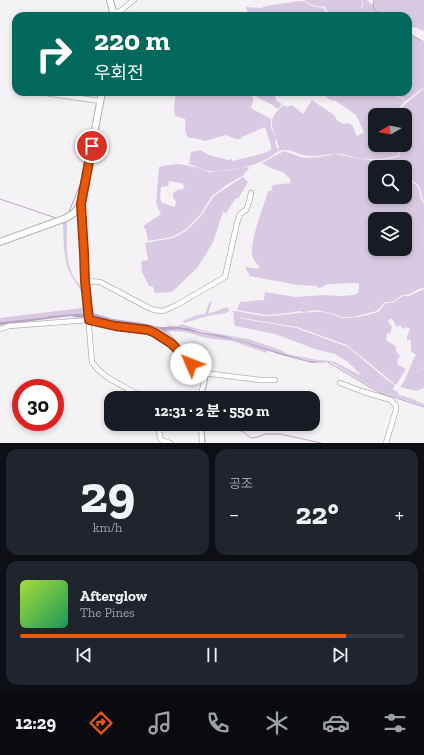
<!DOCTYPE html>
<html lang="ko">
<meta charset="utf-8">
<style>
body{margin:0;font-family:"Zilla Slab","Noto Sans KR",serif;background:#20242c;color:#f1f3f6;height:100vh;display:flex;flex-direction:column;font-size:15px;white-space:nowrap}
*{box-sizing:border-box;margin:0}
p{font-size:13px;color:#9ea1a6}
.icon{flex:none;width:22px;height:22px;fill:none;stroke:currentColor;stroke-width:2;stroke-linecap:round;stroke-linejoin:round}
.map{position:relative;height:443px;overflow:hidden}
.side{display:flex;flex-direction:column;gap:6px;padding:6px;background:#0d0f14;flex:1}
.side>*{flex:none}
.top-card{position:absolute;left:12px;top:12px;width:400px;height:84px;border-radius:12px;box-shadow:0 2px 6px #0003;background:#00695c;color:#fff;overflow:hidden}
.needle{width:26px;rotate:261deg}
.controls{position:absolute;left:368px;top:108px;display:grid;gap:8px}
.controls a{display:grid;place-items:center;width:44px;height:44px;border-radius:8px;background:#171b24;box-shadow:0 2px 6px #0003;font-size:20px}
.speed{position:absolute;left:12px;top:379px;display:flex;gap:8px;font-size:20px;font-weight:700;text-align:center}
.speed>*{display:grid;place-content:center;width:52px;height:52px;border-radius:50%;background:#171b24;box-shadow:0 2px 6px #0003;line-height:1}
.speed .limit{border:6px solid #d22;background:#fff;color:#111}
.pin{position:absolute;display:grid;place-items:center;width:34px;height:34px;color:#fff;margin:-17px;border:2px solid #fff;border-radius:50%;box-shadow:0 1px 4px #0007}
.me{position:absolute;width:44px;margin:-22px;rotate:314deg;stroke-linejoin:round;filter:drop-shadow(0 0 3px #0008)}
.turn{display:flex;align-items:center;gap:14px;height:84px;padding:0 16px;font-size:18px}
.turn .icon{width:52px;height:52px;stroke-width:2.5}
.turn b{display:block;font-size:28px;line-height:34px}
.big{font-size:30px;font-weight:700;line-height:1.1}
.side .widget{flex:1;display:flex;flex-direction:column;justify-content:center;gap:6px;min-width:0;padding:0 14px;border-radius:12px;background:#20242c}
.side .dial{align-items:center;gap:0}
.dial b{font-size:52px;line-height:1}
.song{display:flex;align-items:center;gap:12px}
.cover{width:48px;height:48px;border-radius:6px;background:linear-gradient(135deg,hsl(80 70% 55%),hsl(150 70% 35%))}
.played{height:4px;border-radius:2px;background:linear-gradient(90deg,#ea580c 85%,#363941 85%)}
.keys{display:flex;justify-content:space-around;direction:ltr}
.heat{display:flex;justify-content:space-between;align-items:center;font-size:22px;direction:ltr}
.side .tiles{flex:1;display:grid;gap:6px;grid-template-columns:1fr 1fr}
.widget:last-child{grid-column:span 2}
.trip{position:absolute;left:104px;top:391px;width:216px;height:40px;border-radius:12px;background:#171b24;box-shadow:0 2px 6px #0003;font-weight:700;line-height:40px;text-align:center}
.dock{display:flex;height:64px;justify-content:space-around;align-items:center;background:#090b0e;color:#9ea1a6}
.dock .icon{width:28px;height:28px}
.dock .current{color:#ea580c}
.dock b{font-size:18px;color:#f1f3f6}
.map>svg:first-child{display:block}
.green{fill:#d8cae2;fill-rule:evenodd}
.water{fill:#b9a5c6}
.lines{fill:none;stroke-linecap:round;stroke-linejoin:round}
.stream{stroke:#b9a5c6;stroke-width:1}
.street-casing{stroke:#b2b0b3;stroke-width:6}
.secondary-casing{stroke:#b2b0b3;stroke-width:8}
.street{stroke:#fff;stroke-width:4.5}
.secondary{stroke:#fff;stroke-width:6}
.route-casing{stroke:#983908;stroke-width:10}
.route{stroke:#ea580c;stroke-width:7}
</style>
<div class="map">
<svg width="424" height="443" viewBox="0 0 424 443">
<rect width="100%" height="100%" fill="#f5f2f6"/>
<!-- green -->
<path class="green" d="M304,0H363L361,9L363,6V0H367L372,5L374,0H424V31L414,27L408,28V16H386L374,10L383,16H360V13L359,16H330L325,7L312,5Z
M300,1H304L312,6L323,8L329,16H300L303,14H316L317,13H304L298,16H245L250,15L247,11L246,7L261,8L266,6Z
M408,33L424,41V87L406,101L403,98L386,92H408Z
M424,88V202C419,190 422,181 405,179V167H384L382,160L399,157L401,145H405V115H400L401,108Z
M176,92H249C255,98 253,100 251,108L271,119V128L276,138L275,143L278,150C267,165 228,172 210,171C203,170 196,166 189,164L191,152L200,150L209,155L228,160L232,159V161L262,154L271,150V145L265,127L242,137L241,139H235L226,135L205,141L194,138H189C182,131 187,125 185,119L175,116L174,107Z
M250,92H274L276,100L282,104L278,109C269,102 258,99 250,92Z
M321,92C339,92 393,88 405,101L399,108V115H375V145H400L398,156C386,159 371,160 358,158C352,157 346,154 340,154C330,153 320,157 309,156C295,155 291,146 277,152L279,149C276,129 262,122 284,105L286,107L292,105L303,114L312,100L334,115L337,120L343,124L348,123L352,125L357,136L364,132L356,115L336,101L330,100Z
M284,151L301,157L308,158L320,157L335,154L361,159L381,161L383,167H375V197H405V181C424,183 417,195 424,204V288L419,289L409,294L402,295L393,302H385L377,311L352,317H343L330,313L316,310L304,312L299,311L289,313L267,315L237,310L240,302L264,300L265,292L295,297L324,295L340,296L354,295L358,293L359,289V284L356,283L329,284L325,285L323,287L318,288L316,286L298,285L250,276L245,267L259,269V266C255,262 252,258 252,252C252,235 263,208 268,191H271L273,185L291,183L290,179L283,172L273,169L262,163ZM375,219H405V249H375Z
M179,164L195,167L210,172L248,167L249,169L245,172L244,175L228,184L212,196L200,215L185,230L172,237L148,241L146,230L143,226L161,214L156,203L159,167L168,165ZM169,181L182,183L185,188C181,190 177,189 173,193V198L176,201L175,207L162,203L160,198L161,187L168,186Z
M243,177L248,182L238,199L236,198L226,213L223,212L213,242L206,254L197,268L172,292L155,293L153,287L149,286L142,272L141,261L148,260L145,243L173,238L186,231L201,216L214,196Z
M67,220C67,237 65,255 71,271C73,277 78,282 81,287L84,286L86,313L49,316L47,317L0,322V318L82,308C87,291 74,284 69,271C63,258 64,240 63,226L62,222L6,242Z
M424,289V367L417,371L424,368V388L416,391L400,387C407,379 410,364 416,355L411,351V340H407V337L410,329L406,327L403,329L400,325L397,327L391,318L388,321L392,327L390,334L387,333L386,340L395,346L397,353L400,356L397,361L398,362L397,364L406,369L396,385L347,345L297,327L242,318L236,316L232,311C244,311 255,316 266,316C283,316 298,312 315,312C324,311 333,315 342,318C349,319 372,315 378,312C381,310 383,305 386,303H393L403,296H409Z
M212,301L208,314L227,307L230,310L226,313L207,316L184,323L183,321L197,315L205,314L209,303Z
M233,314L243,319L296,328L348,347L387,380L395,385L393,390L397,391L399,395L407,397L424,404V406L378,391L331,362L308,361L271,350L240,340L233,339L188,328L178,327L168,328L167,325L178,326L181,324L209,332L248,339L281,350L287,354L318,360L333,361L362,376L348,362L335,354L315,349L275,334L235,326Z
M89,316L109,321L133,323L163,329L171,336L189,357L206,370L207,372L188,359L173,344L162,336L91,319Z
M171,329H178L240,341L267,350V353L232,341L206,338L186,332L169,331L171,334L166,330Z"/>
<!-- water -->
<path class="water" d="M89,312L113,319L142,323L159,327H178L188,328L200,332L224,336L233,339L240,340L271,350L308,361L328,362L312,363L278,354L240,341L178,329L166,330L170,334C153,323 133,325 113,322C105,321 97,318 89,316Z
M86,313L87,317C81,318 77,318 71,316L0,325V322L47,317L49,316Z"/>
<g class="lines">
<!-- stream -->
<path class="stream" d="M374,0C371,11 376,10 384,16
M299,16L305,14L316,13
M408,33L420,40
M104,97L105,92
M0,199L56,218
M68,214L83,178
M170,334L189,357L206,369L207,372
M328,362L378,392L424,407
M204,398L208,375
M204,424L205,443
M215,424L222,428L242,431L251,438L258,437L265,434H280L321,443"/>
<!-- street casing -->
<g class="street-casing">
<path id="street" d="M113,12H119L134,0
M39,92L100,101
M81,204L85,253V281L92,362C104,380 126,386 143,398
M85,281L100,282L149,308L154,310L163,311L177,305L225,277L237,223L240,214L246,210L249,202L251,193
M0,329L9,326L89,320L115,326L148,330L163,338L191,364L204,373L205,379L200,398
M204,373L260,380H275
M340,383L364,392L391,400L396,406V410L386,443
M157,424L161,440L170,443
M201,424L202,443"/>
</g>
<!-- secondary casing -->
<g class="secondary-casing">
<path id="secondary" d="M110,0L114,16
M0,242L66,218L74,213L81,204L102,92"/>
</g>
<!-- street -->
<use href="#street" class="street"/>
<!-- secondary -->
<use href="#secondary" class="secondary"/>
</g>
<g class="lines">
<!-- route casing -->
<g class="route-casing">
<path id="route" d="M92,146L81,204L84,253L85,281L89,320L115,326L148,330L155,333L172,344L191,364"/>
</g>
<!-- route -->
<use href="#route" class="route"/>
</g>
</svg>
<div class="controls">
<a><svg class="needle" viewBox="-14 -14 28 28"><path d="M0-13l5 13h-10z" fill="#e53935"/><path d="M0 13l5-13h-10z" fill="#9ea1a6"/></svg></a>
<a><svg class="icon" aria-label="search" viewBox="0 0 24 24"><circle cx="10" cy="10" r="6"/><path d="M15 15l6 6"/></svg></a>
<a><svg class="icon" aria-label="layers" viewBox="0 0 24 24"><path d="M12 4l9 5-9 5-9-5zM3 14l9 5 9-5"/></svg></a>
</div>
<div class="speed"><div class="limit">30</div></div>
<div class="pin" style="left:92px;top:146px;background:#d93025"><svg class="icon" aria-label="arrive" viewBox="0 0 24 24"><path d="M6 21V4h12l-3 4 3 4H6"/></svg></div>
<svg class="me" style="left:191px;top:364px" viewBox="-20 -20 40 40"><circle r="19" fill="#fff"/><path d="M0-13L10 11 0 6-10 11z" fill="#ea580c"/></svg>
<div class="trip">12:31 · 2 분 · 550 m</div>
<div class="top-card">
<div class="turn"><svg class="icon" aria-label="right" viewBox="0 0 24 24"><path d="M7 20v-9h11M14 6l5 5-5 5"/></svg><div><b>220 m</b>우회전</div></div>
</div>
</div>
<section class="side">
<div class="tiles">
<div class="widget dial"><b>29</b><p>km/h</p></div>
<div class="widget"><p>공조</p>
<div class="heat"><a>−</a><b class="big">22°</b><a>+</a></div>
</div>
<div class="widget">
<div class="song"><i class="cover"></i><div><b>Afterglow</b><p>The Pines</p></div></div>
<div class="played"></div>
<div class="keys"><svg class="icon" aria-label="previous" viewBox="0 0 24 24"><path d="M18 5L8 12l10 7zM5 5v14"/></svg><svg class="icon" aria-label="pause" viewBox="0 0 24 24"><path d="M8 5v14M16 5v14"/></svg><svg class="icon" aria-label="next" viewBox="0 0 24 24"><path d="M6 5l10 7-10 7zM19 5v14"/></svg></div>
</div>
</div>
</section>
<nav class="dock">
<b>12:29</b>
<svg class="icon current" aria-label="directions" viewBox="0 0 24 24"><path d="M12 3l9 9-9 9-9-9zM9 14v-3h6M13 9l2 2-2 2"/></svg>
<svg class="icon" aria-label="music" viewBox="0 0 24 24"><path d="M9 18V5l10-2v13"/><circle cx="6" cy="18" r="3"/><circle cx="16" cy="16" r="3"/></svg>
<svg class="icon" aria-label="phone" viewBox="0 0 24 24"><path d="M5 4h4l2 5-3 2q2 4 5 5l2-3 5 2v4C11 20 4 13 5 4z"/></svg>
<svg class="icon" aria-label="climate" viewBox="0 0 24 24"><path d="M12 3v18M4 7l16 10M4 17L20 7"/></svg>
<svg class="icon" aria-label="car" viewBox="0 0 24 24"><path d="M5 17H2v-5l4-1 3-4h7l3 4 3 1v5h-3M9 17h6M6 11h13"/><circle cx="7" cy="17" r="2"/><circle cx="17" cy="17" r="2"/></svg>
<svg class="icon" aria-label="filters" viewBox="0 0 24 24"><path d="M4 7h16M4 17h16"/><circle cx="9" cy="7" r="2"/><circle cx="15" cy="17" r="2"/></svg>
</nav>
